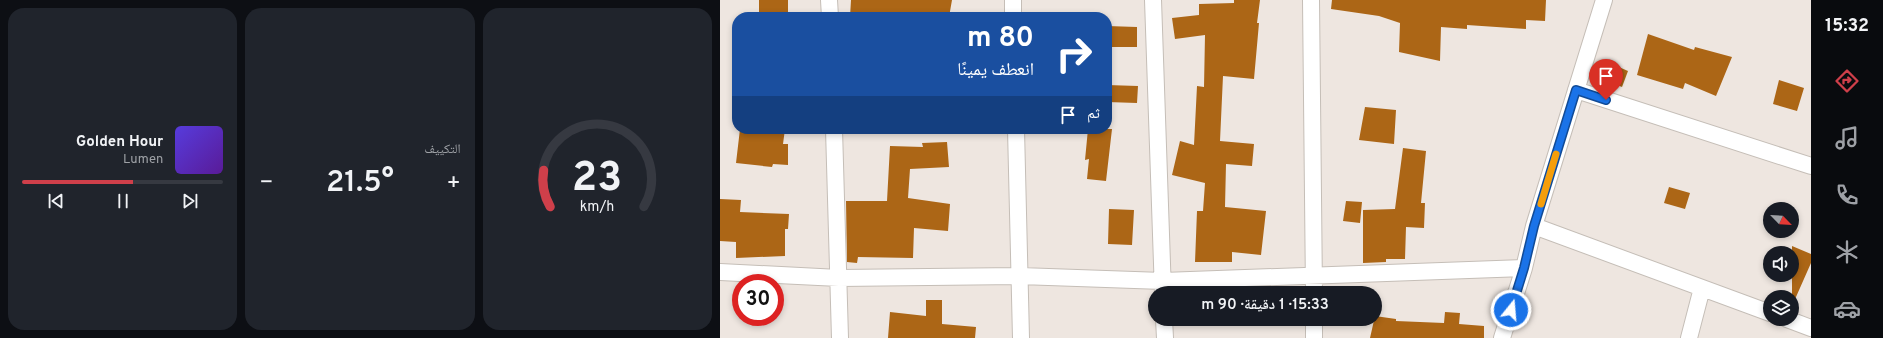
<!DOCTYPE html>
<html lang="ar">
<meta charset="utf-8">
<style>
body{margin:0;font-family:Overpass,"Noto Naskh Arabic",sans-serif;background:#20242c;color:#f1f3f6;direction:rtl;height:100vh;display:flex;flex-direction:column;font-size:15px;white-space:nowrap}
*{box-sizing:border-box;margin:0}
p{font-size:13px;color:#9ea1a6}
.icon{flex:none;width:22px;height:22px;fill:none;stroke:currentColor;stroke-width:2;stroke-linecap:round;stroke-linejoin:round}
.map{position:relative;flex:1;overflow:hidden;direction:ltr}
.panel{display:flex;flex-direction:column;gap:8px;padding:8px;background:#0d0f14;width:720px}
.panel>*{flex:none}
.banner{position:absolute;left:12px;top:12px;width:380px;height:122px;border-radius:16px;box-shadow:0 2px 6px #0003;direction:rtl;background:#1a4fa0;color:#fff;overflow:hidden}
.needle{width:26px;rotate:115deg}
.tools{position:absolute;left:1043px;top:202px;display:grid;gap:8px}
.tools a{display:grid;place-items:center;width:36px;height:36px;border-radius:50%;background:#171b24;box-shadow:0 2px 6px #0003;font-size:20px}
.speed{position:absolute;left:12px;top:274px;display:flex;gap:8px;font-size:20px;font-weight:700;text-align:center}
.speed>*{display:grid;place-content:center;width:52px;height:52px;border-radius:50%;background:#171b24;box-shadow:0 2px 6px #0003;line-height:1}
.speed .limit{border:6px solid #d22;background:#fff;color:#111}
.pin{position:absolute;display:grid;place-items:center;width:34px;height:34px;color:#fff;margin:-41px -17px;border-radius:50% 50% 50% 0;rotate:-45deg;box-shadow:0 0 4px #0007}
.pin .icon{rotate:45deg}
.me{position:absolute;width:44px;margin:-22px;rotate:17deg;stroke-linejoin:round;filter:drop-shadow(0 0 3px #0008)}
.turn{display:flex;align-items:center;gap:14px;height:84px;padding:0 12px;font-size:18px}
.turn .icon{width:52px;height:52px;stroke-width:2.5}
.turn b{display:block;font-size:28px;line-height:34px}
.then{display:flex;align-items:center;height:38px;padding:0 12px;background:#0003;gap:8px;font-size:15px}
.big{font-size:30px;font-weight:600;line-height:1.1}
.panel .widget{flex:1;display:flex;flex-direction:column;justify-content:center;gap:6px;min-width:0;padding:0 14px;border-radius:16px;background:#20242c}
.panel .dial{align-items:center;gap:0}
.dial svg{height:104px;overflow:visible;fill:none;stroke:#363941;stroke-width:7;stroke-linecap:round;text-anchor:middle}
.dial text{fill:#f1f3f6;stroke:none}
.song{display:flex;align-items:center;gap:12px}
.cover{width:48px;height:48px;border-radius:6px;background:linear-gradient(135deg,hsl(250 70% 55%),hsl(270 70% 35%))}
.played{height:4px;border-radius:2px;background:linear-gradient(90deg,#cf3f4a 55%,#363941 55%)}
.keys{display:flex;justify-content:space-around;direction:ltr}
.heat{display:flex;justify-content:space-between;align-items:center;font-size:22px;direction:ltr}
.panel .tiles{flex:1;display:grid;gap:8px;grid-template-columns:repeat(3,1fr)}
.trip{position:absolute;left:428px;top:286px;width:234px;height:40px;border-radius:20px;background:#171b24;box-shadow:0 2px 6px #0003;font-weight:600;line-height:40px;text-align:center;direction:rtl}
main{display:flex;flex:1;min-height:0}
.tabs{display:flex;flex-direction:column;width:72px;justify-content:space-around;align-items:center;background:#090b0e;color:#9ea1a6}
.tabs .icon{width:28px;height:28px}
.tabs .active{color:#cf3f4a}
.tabs b{font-size:18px;color:#f1f3f6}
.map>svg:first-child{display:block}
.building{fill:#ac6616}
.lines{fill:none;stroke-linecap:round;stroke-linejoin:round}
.minor-casing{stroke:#c5beb7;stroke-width:18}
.minor{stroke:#fff;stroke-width:16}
.route-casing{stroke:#114b97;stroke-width:10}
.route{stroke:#1a73e8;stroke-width:7}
.slow{stroke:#f59e0b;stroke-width:7}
</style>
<main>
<nav class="tabs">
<b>15:32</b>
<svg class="icon active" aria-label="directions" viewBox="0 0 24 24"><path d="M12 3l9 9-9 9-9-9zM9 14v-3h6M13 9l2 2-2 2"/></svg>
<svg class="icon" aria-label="music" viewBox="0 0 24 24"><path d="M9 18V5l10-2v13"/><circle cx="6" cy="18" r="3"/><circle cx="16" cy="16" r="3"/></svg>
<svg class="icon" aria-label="phone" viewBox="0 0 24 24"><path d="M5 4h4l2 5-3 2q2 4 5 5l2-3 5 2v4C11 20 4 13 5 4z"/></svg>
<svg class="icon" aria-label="climate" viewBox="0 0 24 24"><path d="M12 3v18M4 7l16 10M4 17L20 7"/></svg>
<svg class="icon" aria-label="car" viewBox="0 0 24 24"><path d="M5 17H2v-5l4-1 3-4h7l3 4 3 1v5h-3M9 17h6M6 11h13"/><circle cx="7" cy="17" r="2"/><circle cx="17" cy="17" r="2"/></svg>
</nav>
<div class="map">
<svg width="1091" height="338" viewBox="0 0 1091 338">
<rect width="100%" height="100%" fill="#eee6e0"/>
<!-- building -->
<path class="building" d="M39,0H68V17H39Z
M131,0H232L229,17H130Z
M514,0H540L537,23H539L534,79L503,76L500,141L534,144L532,166L506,164L505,207L546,211L541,255L512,252V262H475L477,211H483L485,183L452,175L460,141L474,145L477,86L484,87L485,35L455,39L452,18L479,15V4L514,3Z
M612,0H826L825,21L806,20V29L747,25V29L721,27L720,61L679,52L680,23L659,16L611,9Z
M387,26L417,27V47H387Z
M928,34L974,50L975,47L1012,57L996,96L965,83L963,89L917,75Z
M892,64L908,71L902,87L885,80Z
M1059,80L1084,88L1077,111L1053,104Z
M387,85L418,86L417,103L387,102Z
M645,107L676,110L674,144L639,140Z
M20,129H65L63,144H68V165L53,164L52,167L16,163Z
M368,129H392L386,181L367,179L369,159L365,160Z
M227,142L229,167L190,169L188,198L230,204L228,231L194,228L193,258L138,257L137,263L127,262L126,201H167L170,146L203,147L202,143Z
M683,148L706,151L701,203H705L704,228L686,227L685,259H666V262L643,263V210L675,209Z
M949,187L970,193L965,209L944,203Z
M0,199L21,200L20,212L69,214L68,229H65V256L16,258V242L0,241Z
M626,201L642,202L640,223L623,221Z
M389,209L414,210L412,245L388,244Z
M1072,246L1091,254V263L1072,306Z
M206,300H222V324L256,327L255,338H168L170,312L206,316Z
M725,312L740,313L739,324L764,326V338H650L655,316L676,319V321L724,323Z"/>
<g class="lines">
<!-- minor casing -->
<g class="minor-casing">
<path id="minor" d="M109,0L110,17
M293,0V17
M433,0L443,293
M591,0L594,293
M856,90L1091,166
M114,129L120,338
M296,129L301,338
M814,226L1050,313
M0,272L119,278L300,276L443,281L804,268
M444,319L445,338
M594,319V338
M1067,319L1091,328
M782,338L804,268L814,226L884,0
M969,338L982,288"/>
</g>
<!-- minor -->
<use href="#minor" class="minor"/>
</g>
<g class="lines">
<!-- route casing -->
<g class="route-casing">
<path id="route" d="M791,310L804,268L814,226L856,90L886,100"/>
</g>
<!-- route -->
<use href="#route" class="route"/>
<!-- slow -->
<path class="slow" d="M821,204L836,154"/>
</g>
</svg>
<div class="tools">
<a><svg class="needle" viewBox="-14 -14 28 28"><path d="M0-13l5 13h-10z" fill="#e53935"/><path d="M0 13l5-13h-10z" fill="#9ea1a6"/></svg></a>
<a><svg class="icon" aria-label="sound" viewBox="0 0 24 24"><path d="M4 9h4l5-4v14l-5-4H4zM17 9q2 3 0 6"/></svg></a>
<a><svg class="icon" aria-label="layers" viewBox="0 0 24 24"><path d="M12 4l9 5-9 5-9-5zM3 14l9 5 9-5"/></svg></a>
</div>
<div class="speed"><div class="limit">30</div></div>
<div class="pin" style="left:886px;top:100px;background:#d93025"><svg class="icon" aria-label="arrive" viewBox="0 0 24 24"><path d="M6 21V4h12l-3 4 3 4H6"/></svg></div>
<svg class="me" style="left:791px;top:310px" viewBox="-20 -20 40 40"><circle r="17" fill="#1a73e8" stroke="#fff" stroke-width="3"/><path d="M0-11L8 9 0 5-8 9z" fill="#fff"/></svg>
<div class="trip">15:33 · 1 دقيقة · 90 m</div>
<div class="banner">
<div class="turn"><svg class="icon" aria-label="right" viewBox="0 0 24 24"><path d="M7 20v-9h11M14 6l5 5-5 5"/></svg><div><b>80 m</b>انعطف يمينًا</div></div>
<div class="then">ثم<svg class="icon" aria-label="arrive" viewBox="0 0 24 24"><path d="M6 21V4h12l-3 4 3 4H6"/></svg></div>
</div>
</div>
<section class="panel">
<div class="tiles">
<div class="widget dial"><svg viewBox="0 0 100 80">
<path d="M14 69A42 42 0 1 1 86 69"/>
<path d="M14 69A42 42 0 0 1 9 41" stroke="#cf3f4a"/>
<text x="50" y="56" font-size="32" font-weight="700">23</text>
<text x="50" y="72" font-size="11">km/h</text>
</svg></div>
<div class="widget"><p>التكييف</p>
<div class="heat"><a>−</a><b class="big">21.5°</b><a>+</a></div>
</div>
<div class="widget">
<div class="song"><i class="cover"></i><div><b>Golden Hour</b><p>Lumen</p></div></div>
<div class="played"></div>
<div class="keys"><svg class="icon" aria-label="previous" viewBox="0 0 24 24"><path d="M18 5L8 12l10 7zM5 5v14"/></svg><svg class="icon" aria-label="pause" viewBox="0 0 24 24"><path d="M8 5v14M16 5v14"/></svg><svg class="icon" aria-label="next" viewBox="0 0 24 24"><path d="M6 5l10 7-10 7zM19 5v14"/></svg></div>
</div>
</div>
</section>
</main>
